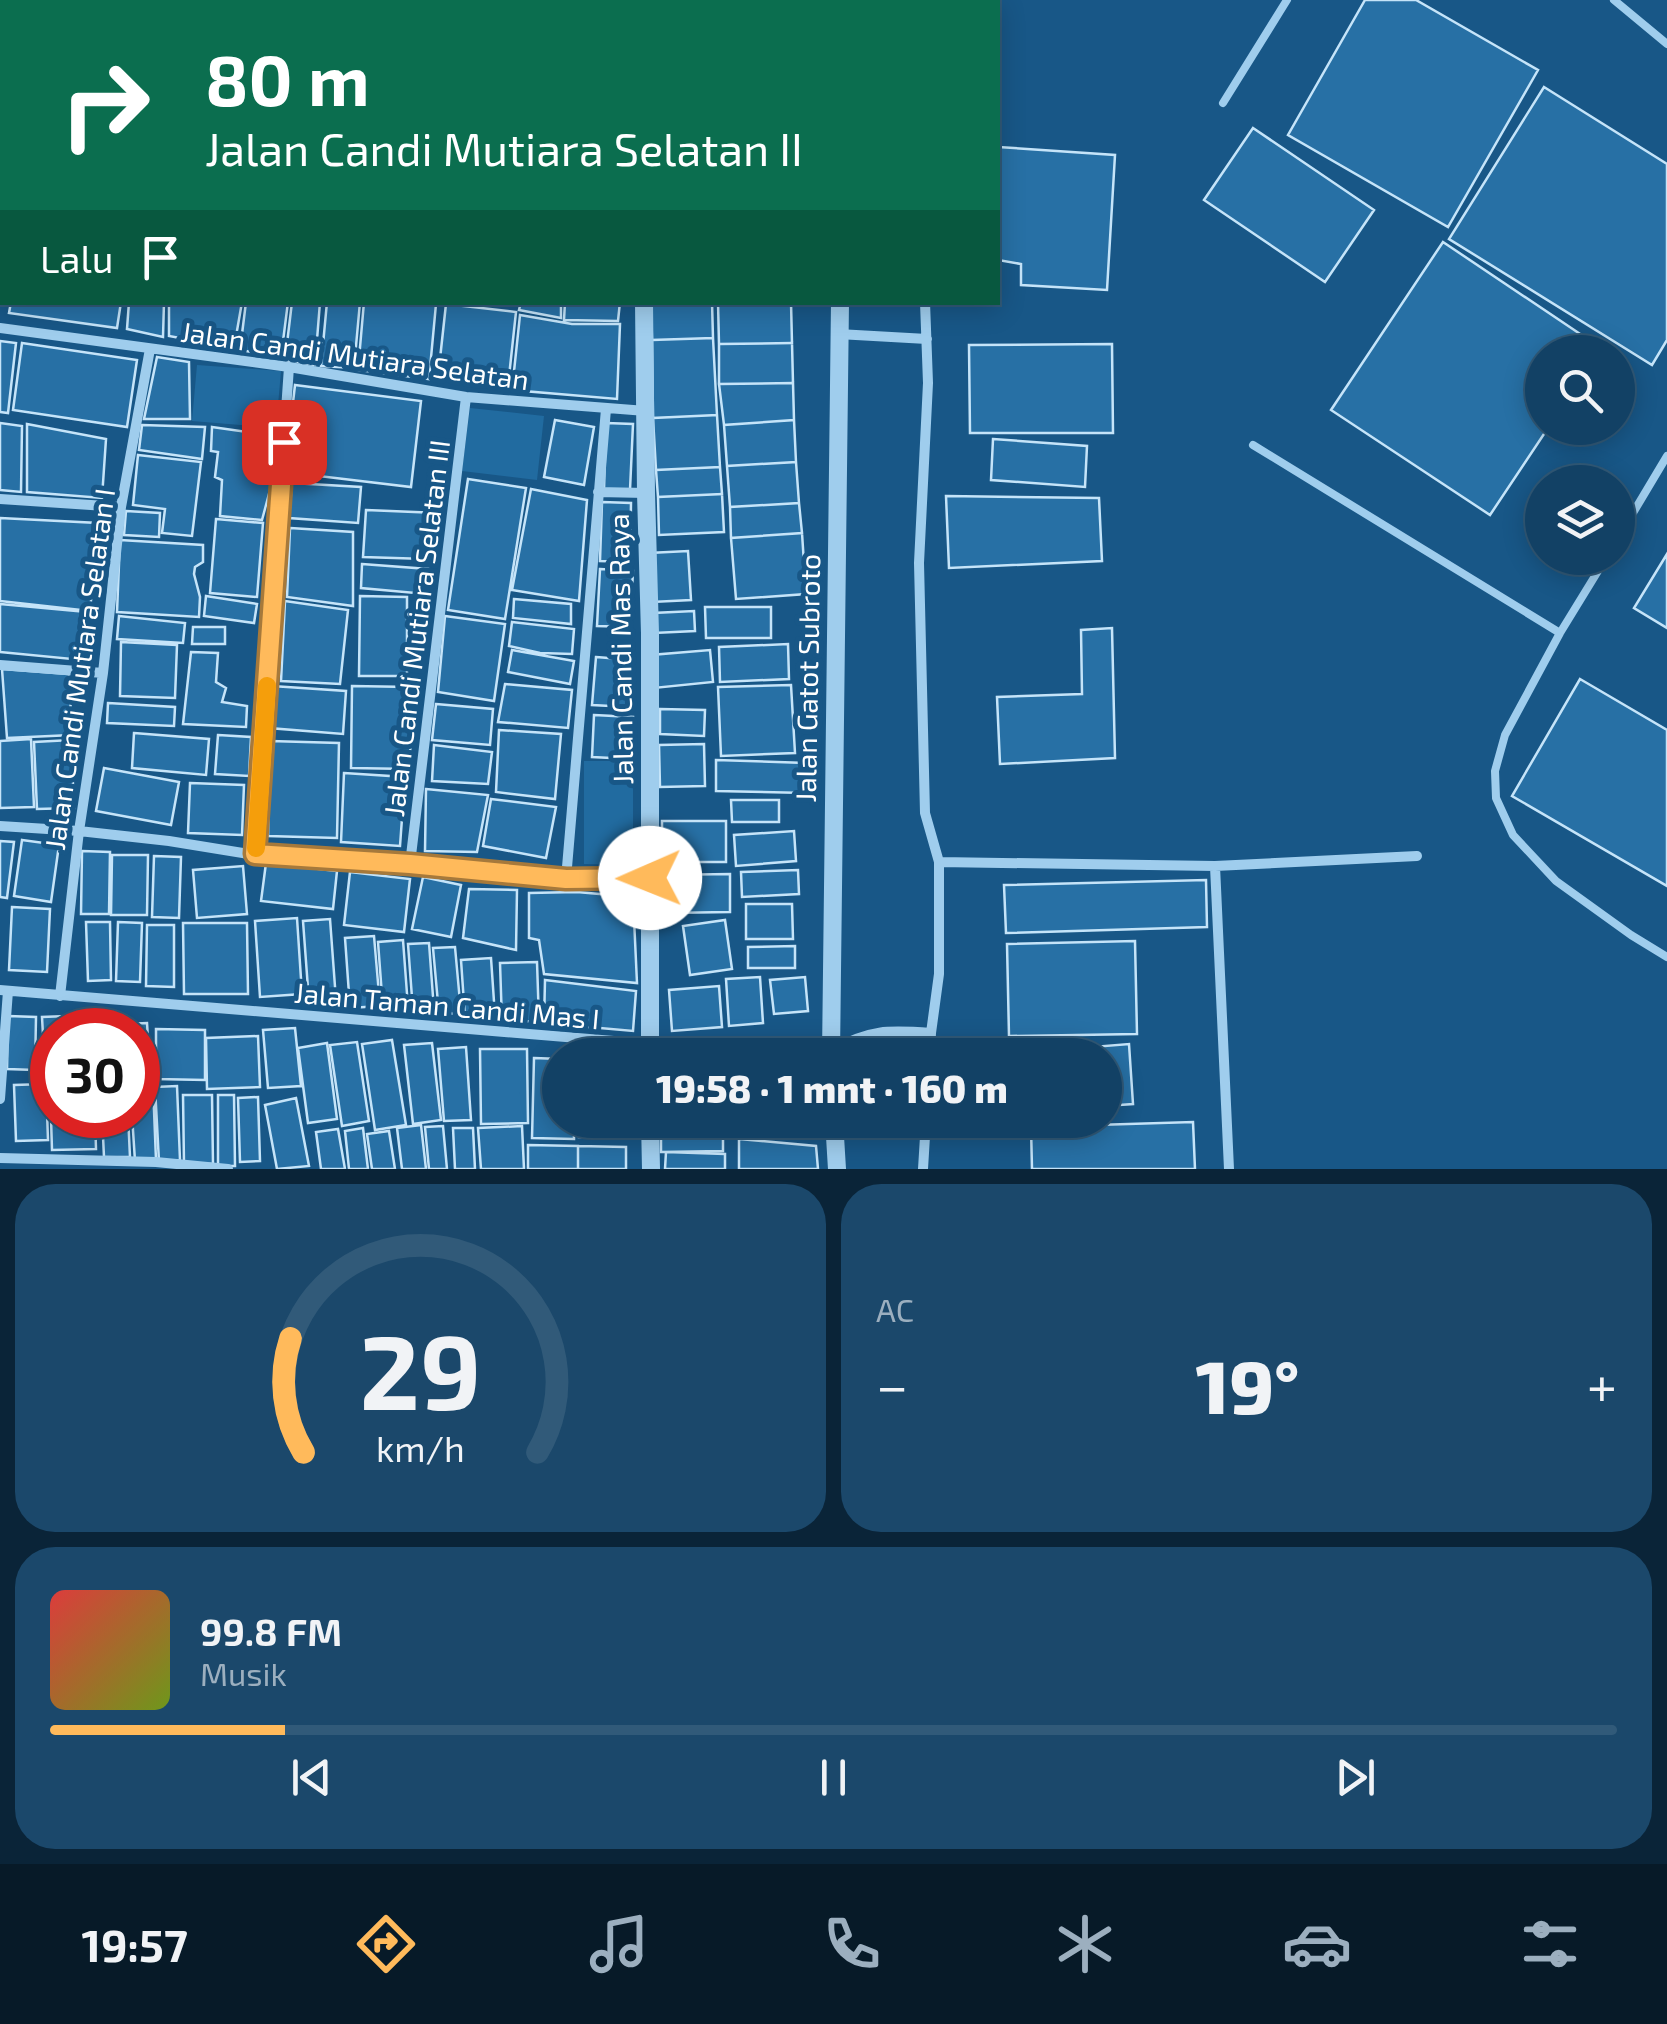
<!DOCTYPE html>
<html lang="id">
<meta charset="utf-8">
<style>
body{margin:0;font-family:"Exo 2",sans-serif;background:#1b486b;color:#f1f3f6;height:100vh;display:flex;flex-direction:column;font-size:38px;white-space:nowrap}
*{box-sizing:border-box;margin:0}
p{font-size:32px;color:#9cafbf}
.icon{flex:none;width:55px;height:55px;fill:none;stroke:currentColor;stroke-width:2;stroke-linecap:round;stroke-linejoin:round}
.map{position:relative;height:1169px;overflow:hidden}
.details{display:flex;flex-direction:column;gap:15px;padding:15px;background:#0a2438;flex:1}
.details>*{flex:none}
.guide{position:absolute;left:0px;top:0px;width:1000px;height:305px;box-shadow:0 5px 25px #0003,0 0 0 2px #315a79;background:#0b6e4f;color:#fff;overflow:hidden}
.controls{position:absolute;left:1525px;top:335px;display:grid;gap:20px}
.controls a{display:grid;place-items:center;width:110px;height:110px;border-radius:50%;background:#124165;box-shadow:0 5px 25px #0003,0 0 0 2px #315a79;font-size:50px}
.speed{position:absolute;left:30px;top:1008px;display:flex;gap:20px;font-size:50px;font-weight:700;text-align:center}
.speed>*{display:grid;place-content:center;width:130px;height:130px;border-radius:50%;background:#124165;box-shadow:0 5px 25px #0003,0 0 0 2px #315a79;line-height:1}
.speed .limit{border:15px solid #d22;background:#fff;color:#111}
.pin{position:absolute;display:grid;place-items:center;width:85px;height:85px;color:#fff;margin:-42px;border-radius:20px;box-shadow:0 5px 15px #0006}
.me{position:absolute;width:110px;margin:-55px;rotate:269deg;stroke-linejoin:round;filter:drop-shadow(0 0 8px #0008)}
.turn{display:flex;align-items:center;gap:35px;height:210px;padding:0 40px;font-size:45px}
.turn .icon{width:130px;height:130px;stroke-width:2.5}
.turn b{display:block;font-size:70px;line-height:85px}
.then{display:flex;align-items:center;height:95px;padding:0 40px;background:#0003;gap:20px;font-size:38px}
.big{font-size:75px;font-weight:800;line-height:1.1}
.details .widget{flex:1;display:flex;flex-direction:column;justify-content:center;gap:15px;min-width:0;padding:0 35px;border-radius:40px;background:#1b486b}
.details .dial{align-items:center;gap:0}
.dial svg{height:260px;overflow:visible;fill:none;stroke:#315a79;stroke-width:7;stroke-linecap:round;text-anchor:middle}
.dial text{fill:#f1f3f6;stroke:none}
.song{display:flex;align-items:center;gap:30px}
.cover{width:120px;height:120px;border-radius:15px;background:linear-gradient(135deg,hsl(0 70% 55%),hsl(80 70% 35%))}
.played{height:10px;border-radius:5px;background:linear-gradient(90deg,#ffba5b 15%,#315a79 15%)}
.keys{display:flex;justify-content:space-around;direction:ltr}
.heat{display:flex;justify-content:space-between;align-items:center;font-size:55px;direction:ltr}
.details .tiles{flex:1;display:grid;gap:15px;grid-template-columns:1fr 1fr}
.widget:last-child{grid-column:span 2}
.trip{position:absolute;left:542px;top:1038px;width:580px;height:100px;border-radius:50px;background:#124165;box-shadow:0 5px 25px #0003,0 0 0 2px #315a79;font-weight:800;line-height:100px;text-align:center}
.dock{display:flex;height:160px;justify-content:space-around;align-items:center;background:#071a28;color:#9cafbf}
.dock .icon{width:70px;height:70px}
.dock .active{color:#ffba5b}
.dock b{font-size:45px;color:#f1f3f6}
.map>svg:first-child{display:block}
.green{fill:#216ba0}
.building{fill:#2770a5;stroke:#c5e4f9;stroke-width:2.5}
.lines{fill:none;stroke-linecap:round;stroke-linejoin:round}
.service{stroke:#9fcded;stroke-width:8}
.minor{stroke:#9fcded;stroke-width:10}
.tertiary{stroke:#9fcded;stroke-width:18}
.route-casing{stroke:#a6793b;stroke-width:25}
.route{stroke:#ffba5b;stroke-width:18}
.slow{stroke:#f59e0b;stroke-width:18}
.labels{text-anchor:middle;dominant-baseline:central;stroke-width:10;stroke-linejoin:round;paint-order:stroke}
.street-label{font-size:28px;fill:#fff;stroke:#185787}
</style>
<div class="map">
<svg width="1667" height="1169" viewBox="0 0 1667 1169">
<rect width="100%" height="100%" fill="#185787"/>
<!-- green -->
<path class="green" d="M197,365L281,371L276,428L192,421Z
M470,408L544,416L537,480L462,471Z
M584,761H633V865L584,864Z"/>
<!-- building -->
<path class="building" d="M1365,0H1416L1538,70L1448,227L1288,135Z
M1544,87L1667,164V340L1652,365L1449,239Z
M1253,128L1374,210L1325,282L1204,200Z
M998,147L1115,155L1107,290L1021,285V264L998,260Z
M1443,242L1601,348L1598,352H1542V428H1548L1490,515L1331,410Z
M11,302H121L117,328L9,313Z
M129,302H164L163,337L127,329Z
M169,302H242L234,348L169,336Z
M246,302H288L281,357L240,350Z
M292,302H320L315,365L285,360Z
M327,302H360L354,368L321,366Z
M364,302L436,304L429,379L358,370Z
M521,302H561V318L519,310Z
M565,302H620L618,321L564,320Z
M651,302H712L713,338L652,340Z
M718,302H791L792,343L719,344Z
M446,304L516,312L508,386L438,377Z
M520,315L572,324H620L617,399L512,390Z
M713,338L717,415L653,418L652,340Z
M0,341L16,343L8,413L0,412Z
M22,343L137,360L127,427L13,410Z
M792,343L793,383L719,384V344Z
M1112,344L1113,433H970L969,345Z
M157,357L189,362L190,419H144Z
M793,383L794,420L724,425L719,384Z
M295,385L421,401L411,487L285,472Z
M717,415L720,467L656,470L653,418Z
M555,420L594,427L584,485L544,477Z
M794,420L796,462L727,466L724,425Z
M0,423L22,426L21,492L0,490Z
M606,423L633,424L630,490L604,489Z
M27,424L106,439L102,498L27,492Z
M142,425L205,427L202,459L139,450Z
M212,427L276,436L277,464L262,520L220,516L222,480L215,477L218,452L211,451Z
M993,439L1087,446L1085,487L991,480Z
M138,455L201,462L192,536L162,533L165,509L133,505Z
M796,462L799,503L730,507L727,466Z
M720,467L722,494L658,497L656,470Z
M468,479L526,488L505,619L448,610Z
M292,483L361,487L358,523L289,518Z
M531,489L587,500L579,601L512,590Z
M722,494L724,532L659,535L658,497Z
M946,496L1099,498L1102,561L949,568Z
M602,502L631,503L630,562L600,561Z
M799,503L802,533L731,538L730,507Z
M366,510L438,513L426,559L363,557Z
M126,511L160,513L159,537L124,535Z
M0,518L98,523L90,611L0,601Z
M216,519L263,523L257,597L210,593Z
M290,528L353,532V606L287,597Z
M802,533L806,594L736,599L731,538Z
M120,540L203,545V562L195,567L194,574L200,597L199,617L117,612Z
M688,551L691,600L652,602L649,553Z
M1667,554V628L1634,608Z
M362,564L428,569L426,594L361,588Z
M600,569L633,571L630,627L597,626Z
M206,596L257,604L254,623L204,616Z
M360,596L407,597V676H359Z
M514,599L571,604V624L513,618Z
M285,601L348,610L340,684L281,681Z
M0,604L87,612L82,660L0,652Z
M705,607H771V638H706Z
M694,611L695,631L654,633L653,613Z
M119,616L185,623L183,643L117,639Z
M445,616L505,624L494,701L438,692Z
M512,622L574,629L572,654L540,653L509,646Z
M193,627H225V644H192Z
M1112,628L1115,758L1000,764L997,697L1082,694L1081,630Z
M121,642L177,645L175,698L120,696Z
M788,644L789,679L720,682L719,647Z
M512,650L574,661L570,684L508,672Z
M710,650L713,682L654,688L651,655Z
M191,652L218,653L216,682L226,688L222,702L247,706L246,727L183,724Z
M596,657L633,660L630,707L592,705Z
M2,669L69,674L72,735L7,738Z
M1580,679L1667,730V886L1512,796Z
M505,684L572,690L568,728L498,722Z
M791,685L795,753L721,756L718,687Z
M272,686L346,691L343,734L269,728Z
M352,686L411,687L410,769L351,768Z
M108,703L175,707L174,726L107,723Z
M436,704L493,709L490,745L432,740Z
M660,709L705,710L704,736L660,734Z
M594,715L633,717L631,759L592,757Z
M499,730L561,734L555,799L496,792Z
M134,733L209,739L206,775L132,768Z
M218,735L251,737L249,776L215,774Z
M31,739L34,807L0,808V741Z
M71,740L74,808L37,809L34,742Z
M270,741L339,743L337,838L268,836Z
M704,744L705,786L660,787L659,745Z
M434,745L492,752L488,784L432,781Z
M716,760L806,763V793L716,791Z
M104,768L179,782L171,825L96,811Z
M344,773L405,777L400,846L341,842Z
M190,783L244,785L242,835L188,833Z
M426,789L488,795L477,852L425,851Z
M491,799L556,807L546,858L483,846Z
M731,800H779V822H732Z
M662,821H726V862H662Z
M794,831L796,861L736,866L734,835Z
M22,840L59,845L51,902L14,896Z
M0,841L14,842L7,898L0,897Z
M82,851L110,852L109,914H81Z
M112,855H148L147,915H111Z
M154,856L181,857L179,918L152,917Z
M266,863L337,871L333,909L261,901Z
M243,866L247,914L197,918L193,870Z
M798,870L799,894L742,897L741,872Z
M350,872L410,879L404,932L344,925Z
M730,874V912L665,913V875Z
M423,877L461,885L451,937L412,929Z
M1206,880L1207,927L1006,933L1004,885Z
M469,889L517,890L516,950L463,938Z
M577,892L633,897L637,983L544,974L539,940L529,938V893Z
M746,904H792L793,939H746Z
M12,907L50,909L47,972L9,970Z
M297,918L302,994L260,997L255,921Z
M330,919L336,1000L309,1002L303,921Z
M725,920L732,969L690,975L683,926Z
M86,922H110L111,980L88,981Z
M118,922L142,923L140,982L116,981Z
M183,923H247L248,994H184Z
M147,925H174V987L146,986Z
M374,936L380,1006L350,1008L345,938Z
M403,940L408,1007L383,1009L378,942Z
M1135,941L1137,1034L1009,1036L1007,944Z
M429,943L434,1010L413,1011L408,944Z
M795,946V968H748V947Z
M455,947L461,1013L439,1014L433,948Z
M491,958L495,1016L465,1018L461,960Z
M537,962L539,1021L502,1022L500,963Z
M760,977L763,1023L729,1026L726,979Z
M805,977L808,1011L774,1014L770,980Z
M545,980L636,991L633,1031L544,1023Z
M719,986L722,1027L672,1031L669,990Z
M93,1015L94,1030H52V1071H45L42,1017Z
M8,1016L36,1017L35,1070L7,1069Z
M147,1023L150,1070H138V1030H100V1025Z
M295,1028L301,1086L268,1088L263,1030Z
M156,1029L205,1030V1080L156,1079Z
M258,1036L260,1087L207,1089L206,1038Z
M392,1040L406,1125L375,1130L362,1044Z
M357,1042L369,1121L342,1126L330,1045Z
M327,1043L337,1119L308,1123L298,1048Z
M432,1043L441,1120L413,1124L404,1045Z
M1129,1044L1133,1104L1105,1106V1055H996Z
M466,1047L471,1120L444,1121L438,1049Z
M480,1049H527L528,1123L481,1124Z
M534,1058L560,1059V1120H574V1139L532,1138Z
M46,1084L48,1140L16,1141L14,1085Z
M138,1085H153L156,1160L135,1161L132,1115H138Z
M50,1086H52V1115H95L96,1149L52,1150Z
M177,1086L180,1160L159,1162L155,1087Z
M183,1095H212L213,1164H184Z
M218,1095H234L235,1166H218Z
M258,1097L260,1161L240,1162L238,1098Z
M296,1098L309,1166L277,1169L265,1105Z
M102,1115H128L130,1157H104Z
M580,1120H628L629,1137H579Z
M661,1120H723V1151L661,1152Z
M746,1120H811L812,1129L747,1133Z
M1193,1122L1195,1169H1032L1031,1127Z
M421,1125L426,1169H402L397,1128Z
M443,1126L447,1169H429L425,1127Z
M522,1126L524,1169H481L478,1128Z
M363,1128L368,1169H349L345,1131Z
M453,1128H473L475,1169H455Z
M338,1129L345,1169H321L316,1132Z
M389,1131L395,1169H372L367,1134Z
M739,1139L816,1146L818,1169H739Z
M528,1145L578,1146V1169H528Z
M578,1146L626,1147V1169H578Z
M666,1152L725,1154V1169H665Z"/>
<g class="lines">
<!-- service -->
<path class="service" d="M1614,0L1667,44
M957,2V0
M1223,103L1287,0
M1253,445L1560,633
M1618,538L1667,456
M1606,558L1560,633L1505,735L1495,771L1496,798L1513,835L1556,881L1631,935L1667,957"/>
<!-- minor -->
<path class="minor" d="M542,0L558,2
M663,2V0
M925,302L928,383L919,563L925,813L939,862
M0,328L289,367L466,397L646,411
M838,334L927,339
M598,492L646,493
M0,499L121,507
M0,665L103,673
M0,826L79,831L169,841L255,855L410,864L566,879L650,878
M255,855L289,367
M410,864L466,397
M1215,866L1417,856
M566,879L606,409
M0,990L650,1044L831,1051C869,1029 889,1030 931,1033L939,974V862L1215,866L1229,1169
M60,996L79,831L103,673L121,507L150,349
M930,1055L931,1033
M0,1099L8,991
M0,1158L156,1162L228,1169
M923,1169L926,1120"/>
<!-- tertiary -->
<path class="tertiary" d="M877,2V0
M0,123H2
M644,302L646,493L650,633V1055
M831,1055L840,302
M650,1120L651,1169
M834,1120L837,1169"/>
</g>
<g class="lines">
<!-- route casing -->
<g class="route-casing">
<path id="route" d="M284,442L255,854L410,864L566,879L650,878"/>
</g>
<!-- route -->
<use href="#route" class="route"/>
<!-- slow -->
<path class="slow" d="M256,848L267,686"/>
</g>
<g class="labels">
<!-- street labels -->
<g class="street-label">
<text transform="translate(355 355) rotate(8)">Jalan Candi Mutiara Selatan</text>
<text transform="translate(416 628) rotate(-83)">Jalan Candi Mutiara Selatan III</text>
<text transform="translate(620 649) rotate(-91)">Jalan Candi Mas Raya</text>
<text transform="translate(79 669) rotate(-82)">Jalan Candi Mutiara Selatan I</text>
<text transform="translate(807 678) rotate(-89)">Jalan Gatot Subroto</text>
<text transform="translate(447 1005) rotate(5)">Jalan Taman Candi Mas I</text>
</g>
</g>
</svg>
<div class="controls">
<a><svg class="icon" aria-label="search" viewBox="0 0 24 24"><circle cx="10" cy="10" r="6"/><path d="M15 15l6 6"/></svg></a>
<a><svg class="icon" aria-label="layers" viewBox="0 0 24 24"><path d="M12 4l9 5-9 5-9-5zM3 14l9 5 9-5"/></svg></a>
</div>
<div class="speed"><div class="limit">30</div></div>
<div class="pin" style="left:284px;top:442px;background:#d93025"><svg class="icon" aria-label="arrive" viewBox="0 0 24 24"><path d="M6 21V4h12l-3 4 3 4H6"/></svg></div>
<svg class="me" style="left:650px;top:878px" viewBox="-20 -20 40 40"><circle r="19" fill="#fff"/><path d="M0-13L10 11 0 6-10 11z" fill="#ffba5b"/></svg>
<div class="trip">19:58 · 1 mnt · 160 m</div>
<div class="guide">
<div class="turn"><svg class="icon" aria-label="right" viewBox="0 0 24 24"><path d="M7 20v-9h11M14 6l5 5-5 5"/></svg><div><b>80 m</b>Jalan Candi Mutiara Selatan II</div></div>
<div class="then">Lalu<svg class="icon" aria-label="arrive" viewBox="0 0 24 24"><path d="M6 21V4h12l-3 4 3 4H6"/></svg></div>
</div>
</div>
<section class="details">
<div class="tiles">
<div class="widget dial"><svg viewBox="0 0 100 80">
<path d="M14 69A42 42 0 1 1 86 69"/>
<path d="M14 69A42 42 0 0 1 10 34" stroke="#ffba5b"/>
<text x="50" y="56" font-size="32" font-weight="700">29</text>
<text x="50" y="72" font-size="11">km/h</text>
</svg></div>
<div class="widget"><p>AC</p>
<div class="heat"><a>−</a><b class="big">19°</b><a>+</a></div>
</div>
<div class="widget">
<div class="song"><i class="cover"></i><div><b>99.8 FM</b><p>Musik</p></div></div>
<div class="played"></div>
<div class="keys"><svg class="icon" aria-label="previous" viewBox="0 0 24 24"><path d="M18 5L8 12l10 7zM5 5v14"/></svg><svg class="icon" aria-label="pause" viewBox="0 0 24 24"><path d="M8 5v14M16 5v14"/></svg><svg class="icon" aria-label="next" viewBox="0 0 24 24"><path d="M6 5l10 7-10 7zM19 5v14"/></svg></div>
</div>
</div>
</section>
<nav class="dock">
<b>19:57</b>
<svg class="icon active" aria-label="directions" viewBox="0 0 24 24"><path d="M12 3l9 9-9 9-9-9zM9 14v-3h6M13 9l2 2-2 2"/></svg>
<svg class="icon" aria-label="music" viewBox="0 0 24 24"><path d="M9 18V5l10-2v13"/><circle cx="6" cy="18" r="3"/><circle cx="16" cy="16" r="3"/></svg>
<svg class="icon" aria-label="phone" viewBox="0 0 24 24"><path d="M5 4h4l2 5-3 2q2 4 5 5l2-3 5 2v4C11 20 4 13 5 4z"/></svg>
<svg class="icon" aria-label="climate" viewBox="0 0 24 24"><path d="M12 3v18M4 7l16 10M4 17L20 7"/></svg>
<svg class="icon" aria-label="car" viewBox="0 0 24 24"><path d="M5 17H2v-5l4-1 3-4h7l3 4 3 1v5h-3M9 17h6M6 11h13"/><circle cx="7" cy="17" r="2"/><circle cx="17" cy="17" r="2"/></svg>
<svg class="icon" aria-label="filters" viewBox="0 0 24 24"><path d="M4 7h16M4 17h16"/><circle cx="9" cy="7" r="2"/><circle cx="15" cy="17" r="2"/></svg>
</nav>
